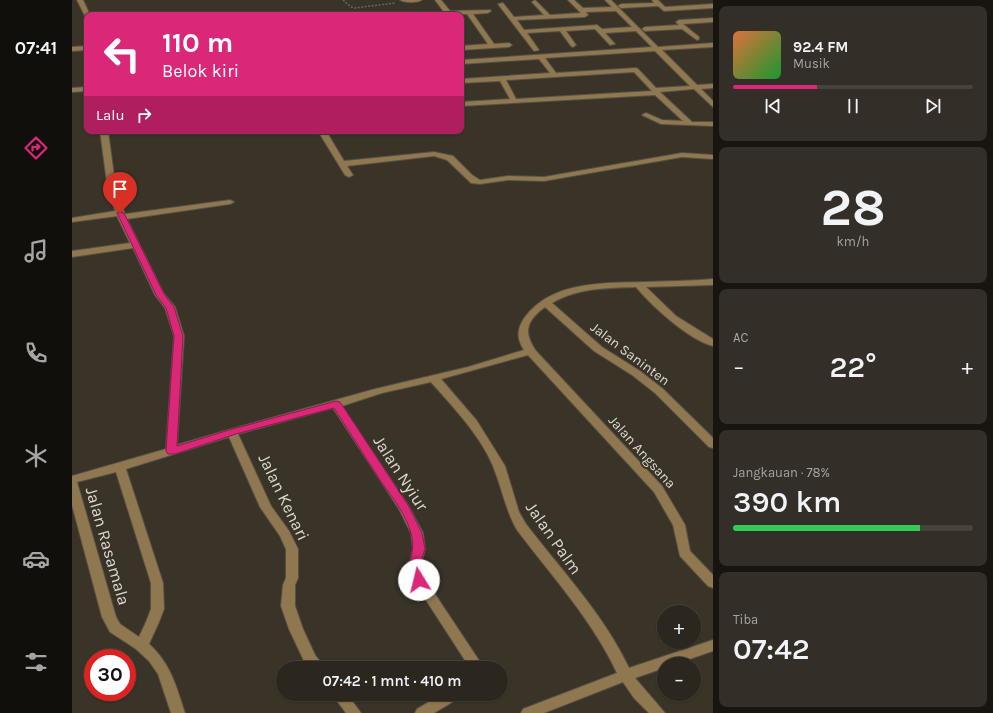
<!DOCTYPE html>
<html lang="id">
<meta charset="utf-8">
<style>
body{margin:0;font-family:Karla,sans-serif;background:#332e27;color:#f1f3f6;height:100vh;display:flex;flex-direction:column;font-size:15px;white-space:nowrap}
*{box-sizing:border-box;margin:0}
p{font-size:13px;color:#a6a5a4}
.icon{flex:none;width:22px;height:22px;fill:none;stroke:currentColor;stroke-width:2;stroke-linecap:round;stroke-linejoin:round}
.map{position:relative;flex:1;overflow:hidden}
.side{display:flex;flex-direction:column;gap:6px;padding:6px;background:#181510;width:280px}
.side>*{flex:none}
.guide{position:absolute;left:12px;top:12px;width:380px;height:122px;border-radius:8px;box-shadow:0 1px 3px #0004,0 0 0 1px #47433c;background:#db2777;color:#fff;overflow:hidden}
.tools{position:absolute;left:585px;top:605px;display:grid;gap:8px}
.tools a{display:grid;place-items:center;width:44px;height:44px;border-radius:50%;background:#2b261e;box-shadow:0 1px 3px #0004,0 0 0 1px #47433c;font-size:20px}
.speed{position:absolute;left:12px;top:649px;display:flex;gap:8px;font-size:20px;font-weight:700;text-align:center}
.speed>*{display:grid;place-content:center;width:52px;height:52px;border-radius:50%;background:#2b261e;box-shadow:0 1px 3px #0004,0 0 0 1px #47433c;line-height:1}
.speed .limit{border:6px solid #d22;background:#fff;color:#111}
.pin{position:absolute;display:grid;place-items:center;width:34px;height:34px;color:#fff;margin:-41px -17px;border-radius:50% 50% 50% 0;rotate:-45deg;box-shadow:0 0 4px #0007}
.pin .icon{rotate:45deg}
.me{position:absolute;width:44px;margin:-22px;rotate:351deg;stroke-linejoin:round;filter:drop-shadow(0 0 3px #0008)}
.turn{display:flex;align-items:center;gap:14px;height:84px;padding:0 12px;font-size:18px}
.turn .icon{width:52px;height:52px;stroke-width:2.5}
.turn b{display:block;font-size:28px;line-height:34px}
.then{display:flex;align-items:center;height:38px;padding:0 12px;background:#0003;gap:8px;font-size:15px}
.big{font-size:30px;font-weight:600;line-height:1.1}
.side .tile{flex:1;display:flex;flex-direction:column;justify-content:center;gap:6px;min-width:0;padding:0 14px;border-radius:8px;background:#332e27}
.side .dial{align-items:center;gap:0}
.dial b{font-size:52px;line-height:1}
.song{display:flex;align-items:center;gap:12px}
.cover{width:48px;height:48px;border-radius:6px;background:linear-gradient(135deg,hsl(20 70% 55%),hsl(130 70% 35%))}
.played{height:4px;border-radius:2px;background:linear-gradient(90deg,#db2777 35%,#47433c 35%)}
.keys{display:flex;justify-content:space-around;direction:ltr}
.heat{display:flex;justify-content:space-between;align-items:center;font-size:22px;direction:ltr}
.charge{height:6px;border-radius:3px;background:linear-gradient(90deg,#34c759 78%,#47433c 0)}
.trip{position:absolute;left:204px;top:661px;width:232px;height:40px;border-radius:20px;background:#2b261e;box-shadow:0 1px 3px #0004,0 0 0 1px #47433c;font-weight:600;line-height:40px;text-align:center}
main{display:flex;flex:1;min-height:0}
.dock{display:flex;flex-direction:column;width:72px;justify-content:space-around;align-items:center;background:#110f0c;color:#a6a5a4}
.dock .icon{width:28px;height:28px}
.dock .on{color:#db2777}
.dock b{font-size:18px;color:#f1f3f6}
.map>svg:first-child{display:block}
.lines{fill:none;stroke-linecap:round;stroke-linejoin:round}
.minor-casing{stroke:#565146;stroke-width:2}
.path{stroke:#6a655b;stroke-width:1.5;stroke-dasharray:2 1.5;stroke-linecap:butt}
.minor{fill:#8f774f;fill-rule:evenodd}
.route{fill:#db2777;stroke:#8e194d}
.labels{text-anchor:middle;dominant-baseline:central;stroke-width:4;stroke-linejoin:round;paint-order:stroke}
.street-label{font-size:14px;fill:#dcd7d1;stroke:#393328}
.near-street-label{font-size:17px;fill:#dcd7d1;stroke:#393328}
</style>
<main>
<nav class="dock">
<b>07:41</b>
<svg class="icon on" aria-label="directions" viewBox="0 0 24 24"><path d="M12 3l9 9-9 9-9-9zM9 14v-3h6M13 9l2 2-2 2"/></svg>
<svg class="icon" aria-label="music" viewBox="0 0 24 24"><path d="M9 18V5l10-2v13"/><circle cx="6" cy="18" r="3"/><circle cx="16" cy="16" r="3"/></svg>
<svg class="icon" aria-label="phone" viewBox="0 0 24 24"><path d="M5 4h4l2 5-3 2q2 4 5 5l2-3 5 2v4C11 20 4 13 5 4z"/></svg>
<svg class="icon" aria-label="climate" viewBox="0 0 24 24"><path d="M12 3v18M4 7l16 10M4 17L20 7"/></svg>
<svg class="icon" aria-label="car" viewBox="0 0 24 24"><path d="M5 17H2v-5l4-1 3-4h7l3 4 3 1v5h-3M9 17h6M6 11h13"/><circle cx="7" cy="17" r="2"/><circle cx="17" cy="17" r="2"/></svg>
<svg class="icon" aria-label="filters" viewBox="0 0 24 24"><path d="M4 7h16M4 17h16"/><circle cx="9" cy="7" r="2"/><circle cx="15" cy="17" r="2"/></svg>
</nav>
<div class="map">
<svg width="641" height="713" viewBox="0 0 641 713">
<rect width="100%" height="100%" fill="#393328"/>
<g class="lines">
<!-- minor casing -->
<g class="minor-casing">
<path id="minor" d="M5,0H11L18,15L13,16Z
M328,0H350C345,3 333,3 328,0Z
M363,0H369L378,11L418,10L419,11L416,13L401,14L422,44L437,43L440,45L437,47L389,50V46L416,44L395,14L340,15L343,13L372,12Z
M463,0L478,15L509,13L496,0H502L511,8L540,7L533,0H539L586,47L641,43V47L590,50L625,85L641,84V88L629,89L641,101V107L622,89L588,92L620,122H641V126L589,124L572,116L570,115L574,113L590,120L611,121L583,95L389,106V102L438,99L428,81L389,83V79L478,73L467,59L389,64V60L580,47L564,31L533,33L543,44L538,45L523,29L494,31L504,45L501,47L499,46L488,31L455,33L467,50L462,51L426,4L431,3L442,17L472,15L460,2ZM544,11L560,27L530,29L525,25L452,30L445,20L513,17L516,15L514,12ZM583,51L618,86L584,88L566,69L564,68L484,73L473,58ZM562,72L580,91L444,99L434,80Z
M580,0H586L593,7L641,4V8L592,11L586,6L549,8L546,6L549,4L582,3Z
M641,18V22L611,24L627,37V39L625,40L610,29L573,31L570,29L573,27L607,25L604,22L607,20Z
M15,46V50L0,51V47Z
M15,87V91L0,92V88Z
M28,131H36L43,183L53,214L158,200L162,202L158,204L55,219L92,294L103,307L112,336L105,445L156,430L303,389L396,367L452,350C444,338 445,328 453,317C480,281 531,283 571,282C594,281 618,281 641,279V285L574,287L604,316L641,339V346C617,340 580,306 564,287C534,288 506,288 480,303L530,347L568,371L591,389L641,438V448L637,447L583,393L560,375L522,351L473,307C454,321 451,332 464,351L590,486L613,525L618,551L641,575V588L636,586L608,556L601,525L582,492L456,355L369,379L405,421L433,466L447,512L454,524C490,571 532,615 557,668L641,640V651L603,664H592V668L563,678L593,713H577L562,698L551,682L472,713H449L451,709L545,673C521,621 479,575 445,530C433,509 430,488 421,466C408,435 381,407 359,382L310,393L270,406L336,505L351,533L353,549L349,565L353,579L412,668H398L341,580L337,565L341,549L339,533L327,509L261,408L166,434L199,506L217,531L226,549V578L223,585V606L231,629L243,655L253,668H238L233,663L217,629L209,606L211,585L214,578V549L208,536L188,507L157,437L54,469L91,583L92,609L87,622L77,644C99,664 104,686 113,713H99L86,674L77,661L64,649L38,632L30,617L0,505V476L94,449L102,336L93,308L83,295L61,248L0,257V251L58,243L45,216L0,222V218L43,211L35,183ZM44,472L79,583V609L74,622L67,637L48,624L44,617L5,482Z
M246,131H254L272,161L362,152L381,156L400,175L408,180L436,176L472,177L610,153L641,155V159L610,157L472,181L436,180L408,184L399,183L375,160L362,156L275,166L281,175L277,177L273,175Z
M260,694H275L289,713H274Z
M370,694H389L387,698L362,713H343L345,709Z"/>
</g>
<!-- path -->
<path class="path" d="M271,0L279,7L283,8L323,3"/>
<!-- minor -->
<use href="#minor" class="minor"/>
</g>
<!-- route -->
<path class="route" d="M48,211L52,213L92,294L102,307L111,336L105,446L157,430L264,401L268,402L336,505L350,533L353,549L348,565L353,580L351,584L347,585L343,584C332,564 345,553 339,533C334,515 321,498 310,483C294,458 278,433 262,408L164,434L103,454H96L94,451L102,336L94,308L84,295L45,213Z"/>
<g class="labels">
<!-- street labels -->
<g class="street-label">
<text transform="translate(558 354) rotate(37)">Jalan Saninten</text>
<text transform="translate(570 452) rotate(48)">Jalan Angsana</text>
</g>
<!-- near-street labels -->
<g class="near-street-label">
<text transform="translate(329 473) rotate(57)">Jalan Nyiur</text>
<text transform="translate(212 497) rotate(64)">Jalan Kenari</text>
<text transform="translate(482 538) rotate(55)">Jalan Palm</text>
<text transform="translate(36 546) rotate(74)">Jalan Rasamala</text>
</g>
</g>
</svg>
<div class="tools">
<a>+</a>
<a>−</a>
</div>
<div class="speed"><div class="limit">30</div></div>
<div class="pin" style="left:48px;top:213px;background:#d93025"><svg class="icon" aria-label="arrive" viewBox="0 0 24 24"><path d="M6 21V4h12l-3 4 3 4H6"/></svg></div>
<svg class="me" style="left:347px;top:580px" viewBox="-20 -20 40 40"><circle r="19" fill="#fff"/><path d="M0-13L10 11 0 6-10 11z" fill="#db2777"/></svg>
<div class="trip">07:42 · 1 mnt · 410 m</div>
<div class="guide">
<div class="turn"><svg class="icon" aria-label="left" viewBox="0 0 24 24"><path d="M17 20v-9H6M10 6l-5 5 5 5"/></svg><div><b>110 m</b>Belok kiri</div></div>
<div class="then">Lalu<svg class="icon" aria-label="right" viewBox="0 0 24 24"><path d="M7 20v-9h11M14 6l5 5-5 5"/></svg></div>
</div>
</div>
<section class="side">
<div class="tile">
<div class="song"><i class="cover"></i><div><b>92.4 FM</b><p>Musik</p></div></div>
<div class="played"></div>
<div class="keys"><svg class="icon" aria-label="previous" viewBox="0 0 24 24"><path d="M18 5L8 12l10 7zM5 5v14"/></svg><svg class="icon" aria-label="pause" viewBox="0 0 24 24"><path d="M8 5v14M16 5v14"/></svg><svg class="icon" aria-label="next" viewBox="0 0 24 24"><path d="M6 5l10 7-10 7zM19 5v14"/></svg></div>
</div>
<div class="tile dial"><b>28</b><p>km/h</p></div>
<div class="tile"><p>AC</p>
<div class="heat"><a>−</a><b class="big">22°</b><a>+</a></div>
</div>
<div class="tile"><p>Jangkauan · 78%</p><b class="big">390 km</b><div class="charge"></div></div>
<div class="tile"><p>Tiba</p><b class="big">07:42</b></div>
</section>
</main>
